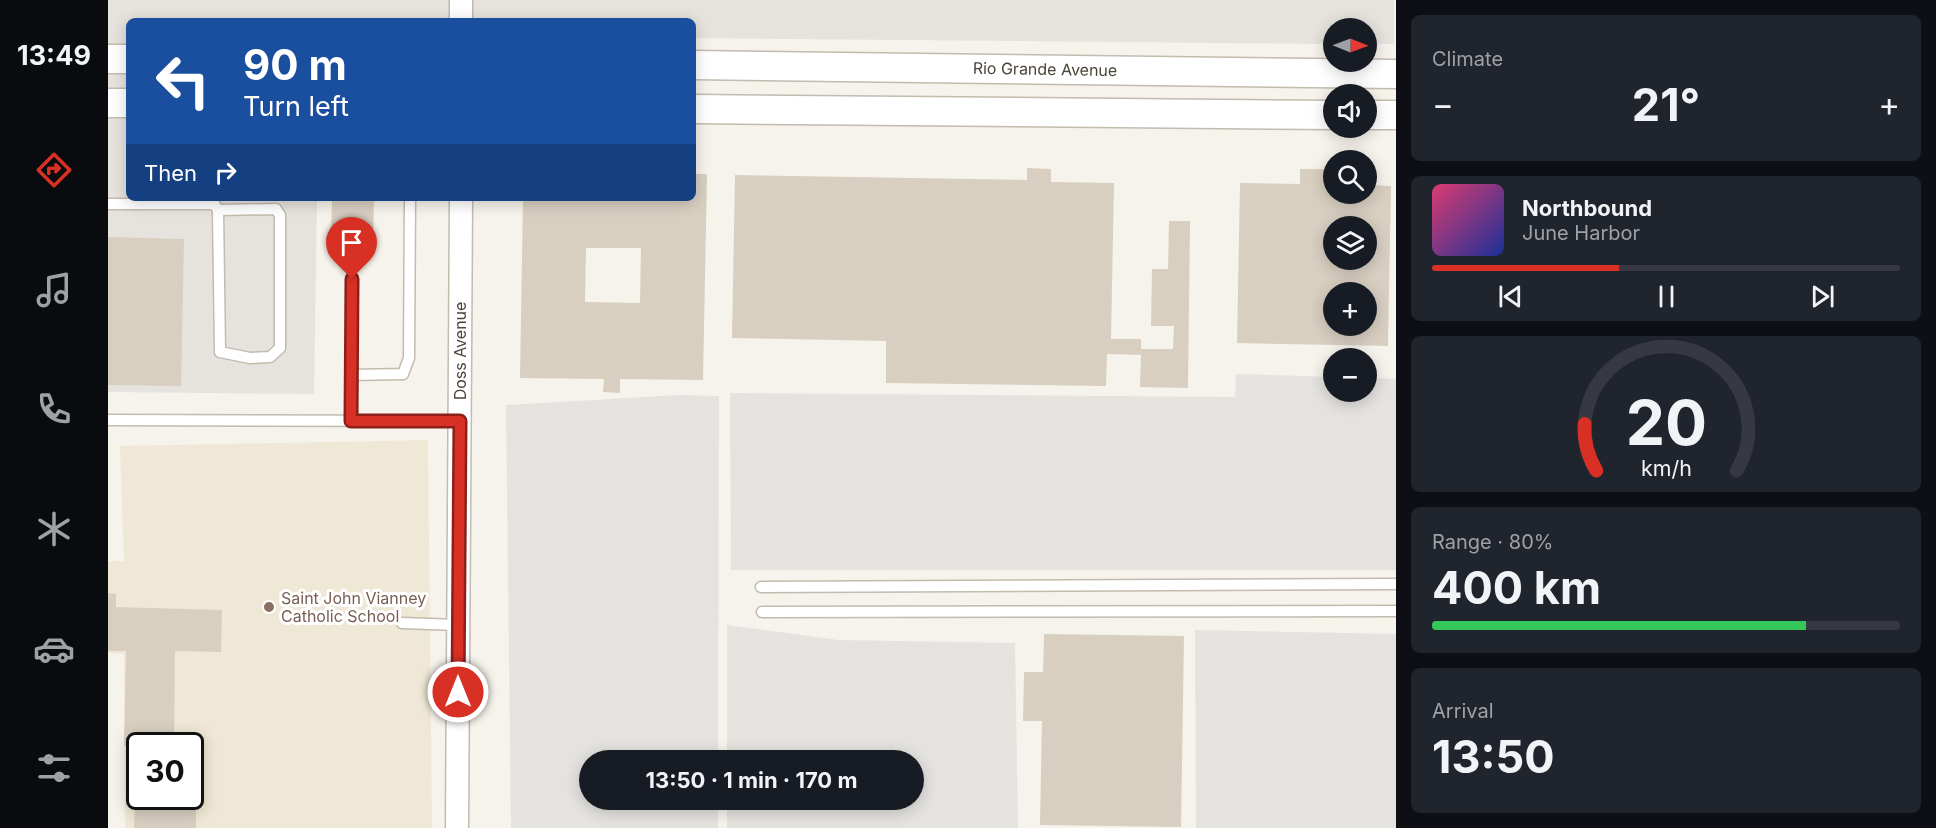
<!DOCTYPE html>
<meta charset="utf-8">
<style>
body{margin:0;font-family:Inter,sans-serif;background:#20242c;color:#f1f3f6;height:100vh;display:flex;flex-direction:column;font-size:22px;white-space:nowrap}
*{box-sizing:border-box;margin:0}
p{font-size:20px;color:#9ea1a6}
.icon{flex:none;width:33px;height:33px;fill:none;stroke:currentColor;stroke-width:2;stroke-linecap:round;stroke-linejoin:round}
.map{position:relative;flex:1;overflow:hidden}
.details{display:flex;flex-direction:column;gap:15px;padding:15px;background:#0d0f14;width:540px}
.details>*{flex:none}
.hud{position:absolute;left:18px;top:18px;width:570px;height:183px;border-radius:9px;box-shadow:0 3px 15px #0003;background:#1a4fa0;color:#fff;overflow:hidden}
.needle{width:39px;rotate:91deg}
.buttons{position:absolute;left:1215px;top:18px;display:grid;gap:12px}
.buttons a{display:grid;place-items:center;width:54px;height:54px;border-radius:50%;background:#171b24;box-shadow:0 3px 15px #0003;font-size:30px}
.speed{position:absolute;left:18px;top:732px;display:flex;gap:12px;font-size:30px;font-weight:700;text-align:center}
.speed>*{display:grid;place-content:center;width:78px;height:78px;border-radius:50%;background:#171b24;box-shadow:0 3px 15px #0003;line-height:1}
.speed .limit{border:3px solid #111;border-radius:9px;background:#fff;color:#111}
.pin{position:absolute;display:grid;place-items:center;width:51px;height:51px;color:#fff;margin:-62px -26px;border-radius:50% 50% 50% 0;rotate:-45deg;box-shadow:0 0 6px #0007}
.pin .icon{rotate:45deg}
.me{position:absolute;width:66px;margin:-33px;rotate:0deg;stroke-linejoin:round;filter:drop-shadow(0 0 4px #0008)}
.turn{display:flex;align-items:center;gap:21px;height:126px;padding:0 18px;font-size:27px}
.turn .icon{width:78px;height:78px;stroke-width:2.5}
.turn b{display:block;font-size:42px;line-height:51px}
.then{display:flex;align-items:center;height:57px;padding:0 18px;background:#0003;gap:12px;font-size:22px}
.big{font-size:45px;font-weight:700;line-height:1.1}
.details .card{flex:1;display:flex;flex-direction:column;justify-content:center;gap:9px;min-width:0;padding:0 21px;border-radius:9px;background:#20242c}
.details .dial{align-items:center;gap:0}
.dial svg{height:156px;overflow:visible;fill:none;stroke:#363941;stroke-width:7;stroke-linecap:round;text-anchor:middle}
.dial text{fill:#f1f3f6;stroke:none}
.song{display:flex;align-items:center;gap:18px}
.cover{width:72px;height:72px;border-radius:9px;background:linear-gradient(135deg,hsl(340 70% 55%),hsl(230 70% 35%))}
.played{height:6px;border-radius:3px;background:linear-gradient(90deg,#d93025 40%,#363941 40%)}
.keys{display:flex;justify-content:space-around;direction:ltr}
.heat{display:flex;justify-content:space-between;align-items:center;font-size:33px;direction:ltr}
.charge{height:9px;border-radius:4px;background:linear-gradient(90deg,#34c759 80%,#363941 0)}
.trip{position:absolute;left:471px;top:750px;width:345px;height:60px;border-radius:30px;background:#171b24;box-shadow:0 3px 15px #0003;font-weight:700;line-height:60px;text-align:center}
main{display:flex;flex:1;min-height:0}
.dock{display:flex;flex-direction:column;width:108px;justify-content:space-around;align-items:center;background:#090b0e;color:#9ea1a6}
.dock .icon{width:42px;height:42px}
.dock .selected{color:#d93025}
.dock b{font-size:27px;color:#f1f3f6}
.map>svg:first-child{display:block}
.industrial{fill:#e6e2dd}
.education{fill:#efe8d6;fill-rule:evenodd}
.parking{fill:#e5e3e0}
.building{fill:#d8cfc1;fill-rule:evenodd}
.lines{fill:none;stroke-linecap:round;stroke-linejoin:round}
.service-casing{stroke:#c2bbae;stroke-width:13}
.minor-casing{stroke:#c2bbae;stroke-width:25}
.tertiary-casing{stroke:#c2bbae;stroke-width:31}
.service{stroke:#fff;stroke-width:10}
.minor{stroke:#fff;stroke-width:22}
.tertiary{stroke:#fff;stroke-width:28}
.route-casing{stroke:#8d1f18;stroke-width:15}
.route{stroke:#d93025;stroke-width:10}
.education-dot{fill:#8d6e63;stroke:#fff;stroke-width:2}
.labels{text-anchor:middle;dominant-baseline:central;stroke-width:6;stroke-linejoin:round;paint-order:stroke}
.street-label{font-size:16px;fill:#4b4439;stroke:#fff}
.education-label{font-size:16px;fill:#785e54;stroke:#fff;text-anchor:start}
</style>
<main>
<nav class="dock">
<b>13:49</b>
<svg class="icon selected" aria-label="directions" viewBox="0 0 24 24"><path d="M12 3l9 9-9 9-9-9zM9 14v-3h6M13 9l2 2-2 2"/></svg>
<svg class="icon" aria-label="music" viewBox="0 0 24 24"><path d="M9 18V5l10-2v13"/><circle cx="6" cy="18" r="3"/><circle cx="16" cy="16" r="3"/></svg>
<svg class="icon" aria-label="phone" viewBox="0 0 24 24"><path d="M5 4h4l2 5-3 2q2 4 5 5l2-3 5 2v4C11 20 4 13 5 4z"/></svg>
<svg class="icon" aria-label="climate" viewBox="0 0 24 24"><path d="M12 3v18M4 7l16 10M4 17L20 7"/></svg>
<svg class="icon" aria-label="car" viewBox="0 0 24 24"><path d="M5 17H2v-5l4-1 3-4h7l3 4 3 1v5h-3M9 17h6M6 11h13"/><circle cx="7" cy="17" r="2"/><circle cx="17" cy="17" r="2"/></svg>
<svg class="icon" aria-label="filters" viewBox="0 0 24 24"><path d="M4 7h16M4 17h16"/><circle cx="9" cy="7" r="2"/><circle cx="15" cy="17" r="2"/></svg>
</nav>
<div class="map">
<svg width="1288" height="828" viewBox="0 0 1288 828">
<rect width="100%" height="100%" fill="#f6f3ec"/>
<!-- industrial -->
<path class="industrial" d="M0,0H1286V44H1259L1258,28H1226L1225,44L585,38V21H21V198H209L206,394L0,392Z"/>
<!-- education -->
<path class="education" d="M320,440L324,828H17L16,654L0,653V561H16L12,446ZM32,746H82V796H32Z"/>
<!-- parking -->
<path class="parking" d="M1128,374L1225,377L1226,392H1258L1259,378L1288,379V570H623L622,393L1127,397Z
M571,395L611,396L610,760H482V800H610V828H403L398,405Z
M619,625L730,640L907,643L910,828H619V800H806V760H619Z
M1087,630L1288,634V828H1088Z"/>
<!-- building -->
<path class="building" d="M919,168L943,169V182L1006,183L1003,339H1033V349H1065L1066,326H1043L1044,269H1060L1061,221H1082L1080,388L1032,387L1033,355L999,354L998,386L778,383V341L624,338L627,175L919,180Z
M1192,169H1222L1221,184H1226V194H1258V185L1283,186L1280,346L1129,343L1132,183L1192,184ZM1226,226H1258V260H1226ZM1226,292H1258V326H1226Z
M585,174H599L595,380L512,379V393L495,392L496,379L412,378L415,198H585ZM478,248H533L532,303L477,302Z
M224,198H266L265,246L223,245Z
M0,237L76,239L73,386L0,385Z
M0,593L8,594V607L114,610L113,652L67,651L66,746H16L18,651H0Z
M936,634L1076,636L1073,827L932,825L934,721H915L916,672H935Z
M27,801L88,803V828H26Z"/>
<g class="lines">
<!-- service casing -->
<g class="service-casing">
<path id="service" d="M0,204H106V200
M106,204L110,210L112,352L142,358L162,357L172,348V215L168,209L110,210
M243,375L295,374L301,358L302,198
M0,420L352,421
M243,421L244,279
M653,587L1288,584
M654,612L1288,611
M294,623L350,625"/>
</g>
<!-- minor casing -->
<g class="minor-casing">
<path id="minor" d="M353,0V21
M349,828L353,198"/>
</g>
<!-- tertiary casing -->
<g class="tertiary-casing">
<path id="tertiary" d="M0,59H21
M585,65L1288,74
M0,103H21
M585,109L1226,115
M1258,115H1288"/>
</g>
<!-- service -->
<use href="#service" class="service"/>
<!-- minor -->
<use href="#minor" class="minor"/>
<!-- tertiary -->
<use href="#tertiary" class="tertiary"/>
</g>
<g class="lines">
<!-- route casing -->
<g class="route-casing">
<path id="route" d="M244,279L243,421H352L350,692"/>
</g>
<!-- route -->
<use href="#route" class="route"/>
</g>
<!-- markers -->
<circle class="education-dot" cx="161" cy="607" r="6"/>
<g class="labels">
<!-- street labels -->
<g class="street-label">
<text transform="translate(937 69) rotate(1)">Rio Grande Avenue</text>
<text transform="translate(352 351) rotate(-90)">Doss Avenue</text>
</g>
<!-- education labels -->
<g class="education-label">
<text x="173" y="598">Saint John Vianney<tspan x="173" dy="18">Catholic School</tspan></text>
</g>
</g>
</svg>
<div class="buttons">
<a><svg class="needle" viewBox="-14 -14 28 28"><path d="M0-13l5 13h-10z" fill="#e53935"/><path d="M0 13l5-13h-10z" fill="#9ea1a6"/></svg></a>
<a><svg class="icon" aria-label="sound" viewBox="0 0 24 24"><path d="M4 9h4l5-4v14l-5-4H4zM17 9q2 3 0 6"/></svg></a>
<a><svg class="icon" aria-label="search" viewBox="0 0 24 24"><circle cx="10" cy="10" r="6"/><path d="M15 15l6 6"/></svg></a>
<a><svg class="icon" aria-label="layers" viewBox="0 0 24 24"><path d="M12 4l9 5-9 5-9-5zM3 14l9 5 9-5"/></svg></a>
<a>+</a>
<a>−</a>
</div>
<div class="speed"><div class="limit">30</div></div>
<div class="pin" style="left:244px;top:279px;background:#d93025"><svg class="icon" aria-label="arrive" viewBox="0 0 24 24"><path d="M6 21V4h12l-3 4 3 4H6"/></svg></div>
<svg class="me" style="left:350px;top:692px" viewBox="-20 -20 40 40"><circle r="17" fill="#d93025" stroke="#fff" stroke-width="3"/><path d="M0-11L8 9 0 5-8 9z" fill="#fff"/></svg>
<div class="trip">13:50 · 1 min · 170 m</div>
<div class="hud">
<div class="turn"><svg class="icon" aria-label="left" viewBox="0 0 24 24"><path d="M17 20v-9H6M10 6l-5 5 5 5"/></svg><div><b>90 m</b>Turn left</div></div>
<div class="then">Then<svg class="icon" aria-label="right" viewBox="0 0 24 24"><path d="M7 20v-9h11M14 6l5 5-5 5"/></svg></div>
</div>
</div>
<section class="details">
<div class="card"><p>Climate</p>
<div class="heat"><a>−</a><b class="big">21°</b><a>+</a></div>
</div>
<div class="card">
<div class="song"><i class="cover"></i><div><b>Northbound</b><p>June Harbor</p></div></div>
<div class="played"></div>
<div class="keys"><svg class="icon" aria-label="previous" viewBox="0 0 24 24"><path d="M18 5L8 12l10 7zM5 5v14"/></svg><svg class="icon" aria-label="pause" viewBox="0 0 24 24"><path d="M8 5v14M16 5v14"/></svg><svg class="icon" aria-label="next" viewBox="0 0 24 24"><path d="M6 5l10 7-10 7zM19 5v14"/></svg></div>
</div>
<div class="card dial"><svg viewBox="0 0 100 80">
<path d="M14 69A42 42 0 1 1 86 69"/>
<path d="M14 69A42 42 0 0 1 8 45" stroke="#d93025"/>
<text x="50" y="56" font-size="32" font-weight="700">20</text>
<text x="50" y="72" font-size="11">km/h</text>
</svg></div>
<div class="card"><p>Range · 80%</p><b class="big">400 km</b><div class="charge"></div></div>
<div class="card"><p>Arrival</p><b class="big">13:50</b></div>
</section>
</main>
